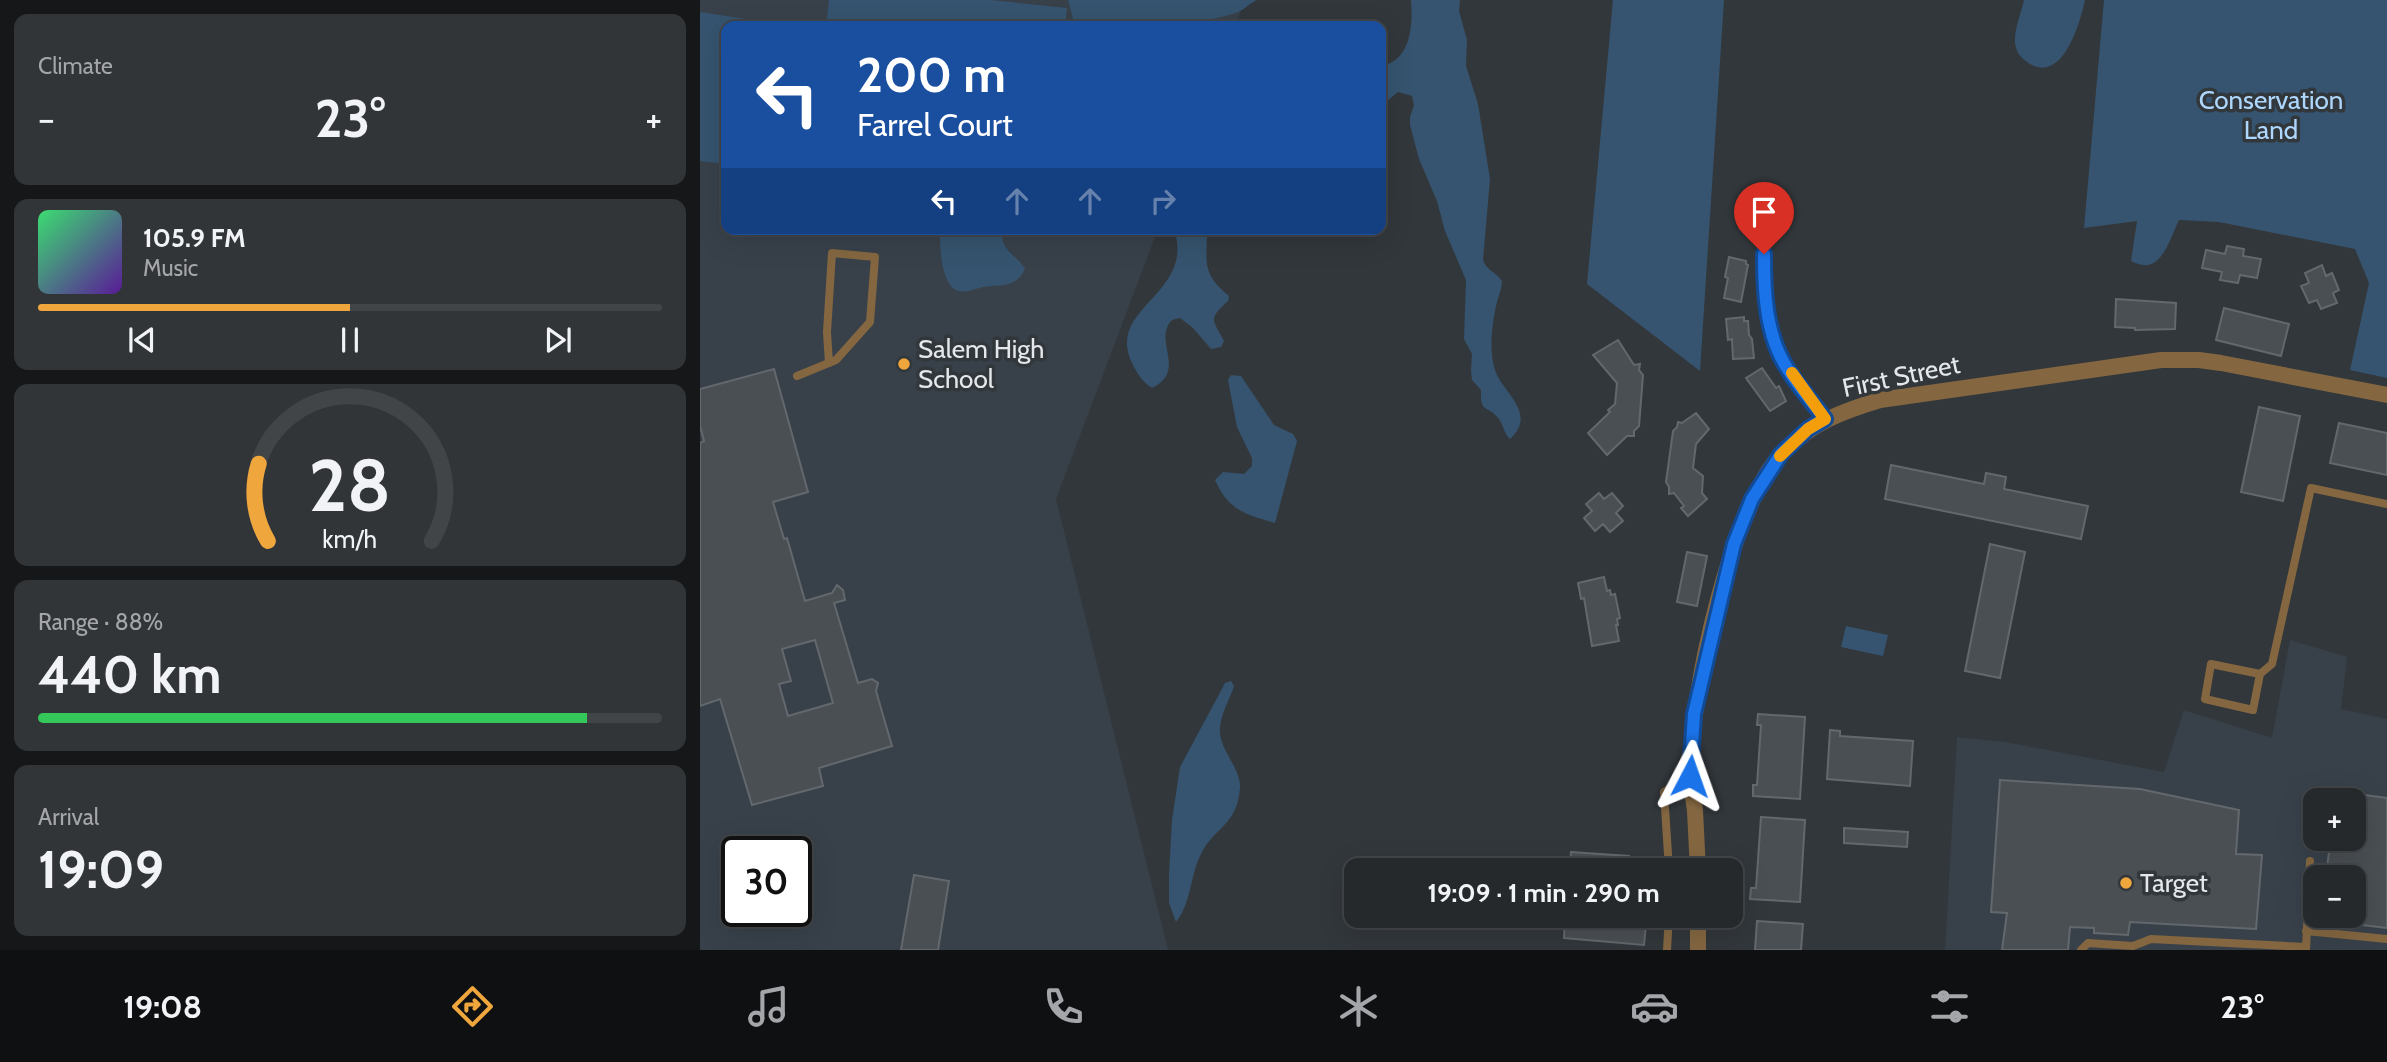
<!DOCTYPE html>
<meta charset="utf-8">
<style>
body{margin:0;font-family:Cabin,sans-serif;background:#323538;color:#f1f3f6;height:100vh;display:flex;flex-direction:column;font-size:26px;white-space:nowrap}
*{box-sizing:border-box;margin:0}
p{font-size:23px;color:#a4a6a9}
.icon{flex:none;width:38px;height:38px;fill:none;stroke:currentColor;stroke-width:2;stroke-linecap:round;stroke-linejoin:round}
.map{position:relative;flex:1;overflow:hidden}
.drawer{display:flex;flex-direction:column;gap:14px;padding:14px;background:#151718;width:700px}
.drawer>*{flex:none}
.banner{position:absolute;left:21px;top:21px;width:665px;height:214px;border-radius:14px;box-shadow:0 7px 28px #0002,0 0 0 2px #424548;background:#1a4fa0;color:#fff;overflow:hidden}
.controls{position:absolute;left:1603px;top:788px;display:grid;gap:14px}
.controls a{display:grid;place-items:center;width:63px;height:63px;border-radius:14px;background:#26292c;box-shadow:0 7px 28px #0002,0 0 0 2px #424548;font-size:35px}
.speed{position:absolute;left:21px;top:836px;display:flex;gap:14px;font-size:35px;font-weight:700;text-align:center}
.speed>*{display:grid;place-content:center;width:91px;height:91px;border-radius:50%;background:#26292c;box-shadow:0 7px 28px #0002,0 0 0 2px #424548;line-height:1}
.speed .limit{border:4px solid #111;border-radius:10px;background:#fff;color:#111}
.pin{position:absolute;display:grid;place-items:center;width:60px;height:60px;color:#fff;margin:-72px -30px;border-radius:50% 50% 50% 0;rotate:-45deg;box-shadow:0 0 7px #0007}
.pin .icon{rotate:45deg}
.me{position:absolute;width:77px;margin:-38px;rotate:4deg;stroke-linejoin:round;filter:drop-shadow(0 0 5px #0008)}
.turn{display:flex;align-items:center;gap:24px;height:147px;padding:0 21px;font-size:32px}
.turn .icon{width:91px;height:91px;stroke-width:2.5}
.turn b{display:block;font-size:49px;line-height:60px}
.lanes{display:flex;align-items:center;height:66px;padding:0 21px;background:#0003;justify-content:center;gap:35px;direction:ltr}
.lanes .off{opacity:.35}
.big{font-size:52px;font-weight:700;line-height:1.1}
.drawer .card{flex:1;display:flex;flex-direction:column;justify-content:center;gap:10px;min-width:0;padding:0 24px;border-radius:14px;background:#323538}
.drawer .dial{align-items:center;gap:0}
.dial svg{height:182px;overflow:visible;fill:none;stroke:#424548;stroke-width:7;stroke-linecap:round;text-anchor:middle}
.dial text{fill:#f1f3f6;stroke:none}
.song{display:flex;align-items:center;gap:21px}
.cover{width:84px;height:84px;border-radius:10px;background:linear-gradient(135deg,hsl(140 70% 55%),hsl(270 70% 35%))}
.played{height:7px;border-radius:4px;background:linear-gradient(90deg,#efa73d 50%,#424548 50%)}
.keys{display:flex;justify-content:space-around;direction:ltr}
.heat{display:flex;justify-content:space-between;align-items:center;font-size:38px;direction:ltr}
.charge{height:10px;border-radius:5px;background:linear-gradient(90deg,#34c759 88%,#424548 0)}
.trip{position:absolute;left:644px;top:858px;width:399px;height:70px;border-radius:14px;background:#26292c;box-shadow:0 7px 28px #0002,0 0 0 2px #424548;font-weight:700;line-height:70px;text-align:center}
.menu{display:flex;height:112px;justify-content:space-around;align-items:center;background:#0f1012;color:#a4a6a9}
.menu .icon{width:49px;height:49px}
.menu .on{color:#efa73d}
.menu b{font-size:32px;color:#f1f3f6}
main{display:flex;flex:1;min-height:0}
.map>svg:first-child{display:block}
.built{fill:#38414a;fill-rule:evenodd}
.green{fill:#36546f}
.building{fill:#4a4f54;stroke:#63686d;stroke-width:2;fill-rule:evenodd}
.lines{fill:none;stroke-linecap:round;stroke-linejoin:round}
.lane{stroke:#846741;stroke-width:8}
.street{stroke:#846741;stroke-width:16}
.route-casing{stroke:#114b97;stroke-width:18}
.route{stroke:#1a73e8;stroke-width:12}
.slow{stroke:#f59e0b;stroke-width:12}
.poi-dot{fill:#efa73d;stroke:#32373b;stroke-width:2.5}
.labels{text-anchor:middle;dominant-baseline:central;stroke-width:7;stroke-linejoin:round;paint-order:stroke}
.park-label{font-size:26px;fill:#aed7fe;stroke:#32373b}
.poi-label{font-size:26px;fill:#e5e8eb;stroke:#32373b;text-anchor:start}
.street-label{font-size:26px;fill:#e5e8eb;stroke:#32373b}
</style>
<main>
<section class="drawer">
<div class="card"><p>Climate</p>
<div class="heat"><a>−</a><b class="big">23°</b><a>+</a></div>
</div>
<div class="card">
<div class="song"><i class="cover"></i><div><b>105.9 FM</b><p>Music</p></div></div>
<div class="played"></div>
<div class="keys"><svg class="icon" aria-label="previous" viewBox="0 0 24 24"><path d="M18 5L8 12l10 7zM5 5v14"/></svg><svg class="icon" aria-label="pause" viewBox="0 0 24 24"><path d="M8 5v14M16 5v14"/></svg><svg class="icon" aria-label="next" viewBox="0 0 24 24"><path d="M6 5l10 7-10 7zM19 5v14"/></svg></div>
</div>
<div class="card dial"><svg viewBox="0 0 100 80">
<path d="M14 69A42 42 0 1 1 86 69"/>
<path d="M14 69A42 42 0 0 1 10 35" stroke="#efa73d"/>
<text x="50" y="56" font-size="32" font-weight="700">28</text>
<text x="50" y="72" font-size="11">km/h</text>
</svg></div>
<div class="card"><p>Range · 88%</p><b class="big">440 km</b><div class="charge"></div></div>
<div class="card"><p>Arrival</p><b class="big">19:09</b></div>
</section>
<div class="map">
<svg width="1687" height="950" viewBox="0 0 1687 950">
<rect width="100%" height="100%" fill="#32373b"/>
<!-- built -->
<path class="built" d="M0,0H545L535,26H26V229H458L356,499L468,950H0ZM37,852H96V912H37Z
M1590,640L1647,657L1641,709L1687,719V950H1245L1257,737L1305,742L1464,772L1484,710L1572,738ZM1615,800H1654V838H1615ZM1615,877H1654V915H1615Z"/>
<!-- green -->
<path class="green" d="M129,0H291L367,8L365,26H126Z
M368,0H557C550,3 545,9 538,12C524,18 512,16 500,26H375Z
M711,0H760L759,11L767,40L766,66L778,104L790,179L783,260C787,271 796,272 802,281C802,289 799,294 797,302C792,323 788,352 796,373C805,394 837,414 810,439C803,432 804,425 798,418C787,404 780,414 781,390L772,380L771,371L772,354L764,339L766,280L745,231L737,201L719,159L710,125V117L714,105L712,96L698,92L681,106V66C711,61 713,25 711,0Z
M913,0H1024L1000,371L887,284Z
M1324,0H1385C1380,23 1363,83 1330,64C1322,59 1316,53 1315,43C1314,29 1321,14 1324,0Z
M1404,0H1687V378L1650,370L1669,283L1655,249L1519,222L1479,220C1473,232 1464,264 1447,265C1442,266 1436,263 1431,261L1437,221L1384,228Z
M0,12L46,19V26H26V164L0,161Z
M240,229H304C297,248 315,254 325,268C323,274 320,278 315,281C306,287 293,285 283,287C272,290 256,297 249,283C240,268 240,246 240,229Z
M474,229H507C507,263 501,273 529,296L528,301C508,320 512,318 524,341L521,347L511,349L493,328L480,318L472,320C452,340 488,371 452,388C442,382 437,373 432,363C405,307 496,295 474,229Z
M531,375L541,376L574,425L593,434L597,441L575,523C545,514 529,511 515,480L523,472L544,474L552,466V458L537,427L528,380Z
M1146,626L1188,635L1183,656L1141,647Z
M531,681L534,686C529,701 519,717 520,733C522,753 541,769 540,788C537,827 513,827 500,856C490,877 491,904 476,922L469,903V874L472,820L480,767L523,687L525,683Z"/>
<!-- building -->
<path class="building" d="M1527,246L1544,249L1543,256L1561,259L1557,278L1540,275L1538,283L1520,280L1522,272L1502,268L1506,250L1525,254Z
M1029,257L1046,261V264L1048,265L1041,302L1024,298L1028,278L1025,277Z
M1622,265L1626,276L1632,273L1639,290L1633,293L1637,303L1621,309L1617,300L1609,303L1601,286L1609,283L1605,273Z
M1416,299L1476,303L1475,329L1435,330V328L1415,327Z
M1524,308L1589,324L1581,356L1516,340Z
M1044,317V321H1048L1049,335L1052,339L1054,358L1033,359L1032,339L1028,340L1026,319Z
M918,340L934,365L940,364L939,370L943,375L939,426L934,431V436H927L907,455L888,433L910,412L908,410L915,404L917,383L893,355Z
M1062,368L1076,388L1079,386L1086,401L1070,411L1046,378Z
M74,369L108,492L73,502L84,539L87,538L105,601L132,593L137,585L143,590L145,600L134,603L158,683L172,679L178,683L176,691L192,746L119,768L123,786L52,805L20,699L0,706V443L4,441L0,426V389ZM115,640L133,703L88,716L79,684L91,681L82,649Z
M1559,407L1600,416L1583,501L1541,492Z
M996,413L1009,429L996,444L993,468L1003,476L1002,493L1007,499L988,516L981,508L984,506L974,493L969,494V487L966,482L973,431L977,427L978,422L982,423Z
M1639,423L1687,433V475L1630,463Z
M1191,465L1284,484L1286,473L1306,477L1304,489L1388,506L1381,539L1185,499Z
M899,493L904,499L912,493L923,506L916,513L923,521L910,532L903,524L895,531L884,518L892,511L886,504Z
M1290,544L1325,552L1300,678L1265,671Z
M987,552L1007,556L997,606L977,602Z
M904,577L907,591L910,590L911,595L915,594L920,618L917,619L918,625H916L919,641L892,646L884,598L881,599L878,583Z
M1058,714L1105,717L1100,799L1053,796V785H1057L1061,725H1057Z
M1130,730L1140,731V736L1213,741L1210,786L1127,779Z
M1300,780L1440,789L1539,810L1536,854L1562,855L1556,929L1430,922L1428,935L1394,933V928L1370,927L1368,950H1302L1307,913L1291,912Z
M1665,795L1687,798V928L1654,924V877H1626L1630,843L1659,846Z
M1061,817L1105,820L1100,902L1050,899L1051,888H1056Z
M1144,828L1208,832L1207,847L1144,843Z
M871,852L929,856L928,870L870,866Z
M214,875L249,881L238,950H201Z
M865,915H947L944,945L864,938Z
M1057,921L1103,924L1101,950H1055Z"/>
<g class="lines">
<!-- lane -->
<path class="lane" d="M97,376L136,360L170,322L175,257L132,253L127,332L129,363
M1560,674L1511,664L1505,699L1553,710L1560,674L1572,664L1611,488L1687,504
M969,870L964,792L990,776
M1606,931L1687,939
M967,950L969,915
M1381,950L1388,943L1433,946L1451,939L1606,947
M1606,950L1610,861"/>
<!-- street -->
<path class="street" d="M1064,254C1064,284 1065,317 1076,346C1086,373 1108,396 1125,419
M998,870C997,850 996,831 995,811C994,799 990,787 990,774C990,698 1030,507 1083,452C1111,423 1143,411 1180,400L1461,360H1499L1521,363L1687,395
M998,950V915"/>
</g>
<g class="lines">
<!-- route casing -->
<g class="route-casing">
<path id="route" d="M990,776L994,714L1034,544L1052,499L1081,454L1108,429L1125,419C1108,396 1086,373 1076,346C1065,317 1064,284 1064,254"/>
</g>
<!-- route -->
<use href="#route" class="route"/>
<!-- slow -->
<path class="slow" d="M1080,456L1108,429L1125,419L1092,373"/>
</g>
<!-- markers -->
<g class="poi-dot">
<circle cx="204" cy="364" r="7"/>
<circle cx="1426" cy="883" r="7"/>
</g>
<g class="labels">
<!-- park labels -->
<g class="park-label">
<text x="1571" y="100">Conservation<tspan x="1571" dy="30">Land</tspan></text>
</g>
<!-- poi labels -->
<g class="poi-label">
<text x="218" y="349">Salem High<tspan x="218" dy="30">School</tspan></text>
<text x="1440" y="883">Target</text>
</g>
<!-- street labels -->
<g class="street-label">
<text transform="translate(1201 376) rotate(-12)">First Street</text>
</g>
</g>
</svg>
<div class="controls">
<a>+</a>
<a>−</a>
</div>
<div class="speed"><div class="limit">30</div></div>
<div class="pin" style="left:1064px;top:254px;background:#d93025"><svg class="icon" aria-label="arrive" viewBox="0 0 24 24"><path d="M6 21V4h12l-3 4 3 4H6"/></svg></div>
<svg class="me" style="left:990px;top:776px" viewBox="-20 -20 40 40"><path d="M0-17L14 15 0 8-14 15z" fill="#1a73e8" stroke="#fff" stroke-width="4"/></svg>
<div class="trip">19:09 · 1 min · 290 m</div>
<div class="banner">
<div class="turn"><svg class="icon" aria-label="left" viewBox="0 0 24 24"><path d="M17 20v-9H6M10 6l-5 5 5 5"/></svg><div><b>200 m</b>Farrel Court</div></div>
<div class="lanes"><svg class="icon" aria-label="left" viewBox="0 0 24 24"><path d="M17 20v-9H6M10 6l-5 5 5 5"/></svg><svg class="icon off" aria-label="ahead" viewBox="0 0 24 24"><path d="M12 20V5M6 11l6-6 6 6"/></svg><svg class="icon off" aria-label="ahead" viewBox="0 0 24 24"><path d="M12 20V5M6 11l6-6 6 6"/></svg><svg class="icon off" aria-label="right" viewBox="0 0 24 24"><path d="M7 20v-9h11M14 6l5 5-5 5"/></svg></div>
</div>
</div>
</main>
<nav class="menu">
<b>19:08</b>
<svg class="icon on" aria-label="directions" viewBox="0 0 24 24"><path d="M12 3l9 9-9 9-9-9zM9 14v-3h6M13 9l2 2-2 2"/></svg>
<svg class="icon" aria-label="music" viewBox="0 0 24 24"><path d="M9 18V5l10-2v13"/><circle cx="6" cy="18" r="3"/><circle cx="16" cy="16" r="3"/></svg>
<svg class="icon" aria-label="phone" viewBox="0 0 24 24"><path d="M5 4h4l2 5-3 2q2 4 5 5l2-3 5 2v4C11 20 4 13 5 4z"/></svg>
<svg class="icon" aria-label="climate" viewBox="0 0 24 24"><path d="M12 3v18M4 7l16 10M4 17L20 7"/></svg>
<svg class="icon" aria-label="car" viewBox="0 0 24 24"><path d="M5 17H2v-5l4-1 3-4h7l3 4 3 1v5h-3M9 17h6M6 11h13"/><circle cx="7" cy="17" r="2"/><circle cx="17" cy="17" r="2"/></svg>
<svg class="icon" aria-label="filters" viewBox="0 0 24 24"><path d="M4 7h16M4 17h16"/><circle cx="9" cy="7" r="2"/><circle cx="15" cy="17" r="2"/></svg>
<b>23°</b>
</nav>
